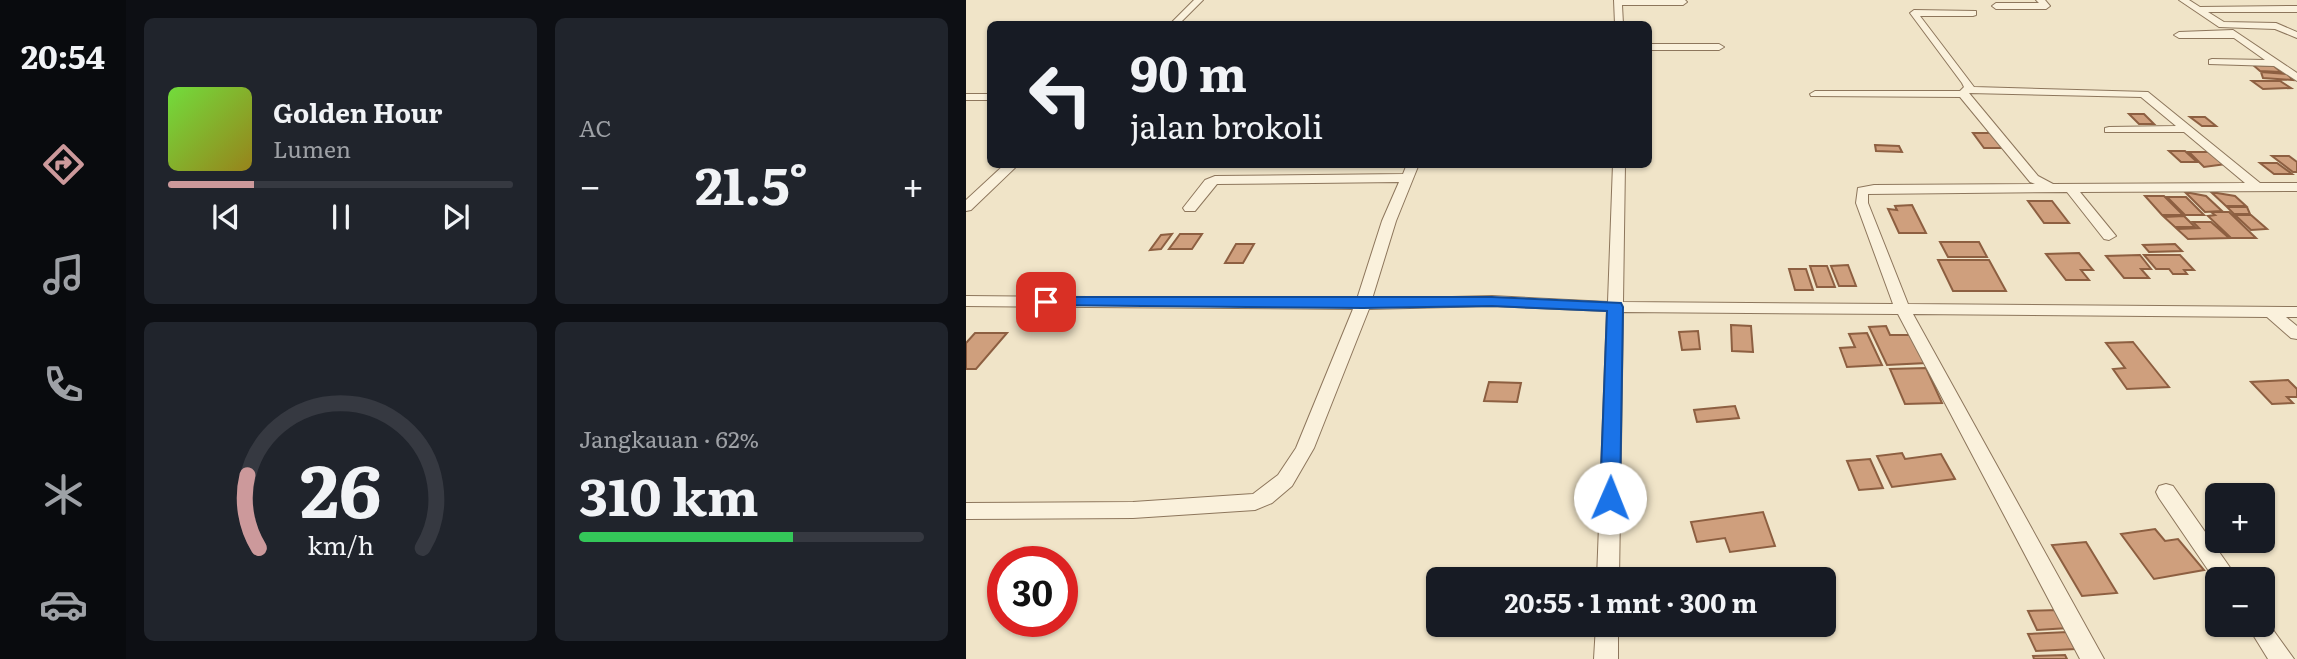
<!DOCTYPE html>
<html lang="id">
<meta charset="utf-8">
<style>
body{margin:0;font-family:Literata,serif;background:#20242c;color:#f1f3f6;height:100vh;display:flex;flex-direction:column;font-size:26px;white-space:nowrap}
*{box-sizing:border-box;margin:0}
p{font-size:23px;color:#9ea1a6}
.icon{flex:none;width:38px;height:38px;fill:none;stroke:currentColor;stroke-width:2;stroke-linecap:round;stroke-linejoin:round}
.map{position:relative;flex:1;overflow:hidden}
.panel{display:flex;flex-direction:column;gap:18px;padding:18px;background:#0d0f14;width:840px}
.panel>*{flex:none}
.top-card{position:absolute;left:21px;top:21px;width:665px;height:147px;border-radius:10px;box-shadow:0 2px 5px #0004;background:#171b24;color:#f1f3f6;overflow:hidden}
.fabs{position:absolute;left:1239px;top:483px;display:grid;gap:14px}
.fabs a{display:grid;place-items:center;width:70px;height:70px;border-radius:10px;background:#171b24;box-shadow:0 2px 5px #0004;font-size:35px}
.speed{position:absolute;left:21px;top:546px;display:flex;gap:14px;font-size:35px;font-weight:700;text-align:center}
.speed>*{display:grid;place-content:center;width:91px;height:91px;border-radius:50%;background:#171b24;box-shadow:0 2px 5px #0004;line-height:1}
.speed .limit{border:10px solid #d22;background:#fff;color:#111}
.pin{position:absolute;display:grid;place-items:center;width:60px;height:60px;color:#fff;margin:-30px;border-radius:14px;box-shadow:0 4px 10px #0006}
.me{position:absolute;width:77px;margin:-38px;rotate:1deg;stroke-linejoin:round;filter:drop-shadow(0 0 5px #0008)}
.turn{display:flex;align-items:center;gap:24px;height:147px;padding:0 28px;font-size:32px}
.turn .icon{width:91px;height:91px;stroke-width:2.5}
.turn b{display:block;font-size:49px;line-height:60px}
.big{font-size:52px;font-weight:700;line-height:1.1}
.panel .widget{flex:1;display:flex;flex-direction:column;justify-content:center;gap:10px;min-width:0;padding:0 24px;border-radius:10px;background:#20242c}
.panel .dial{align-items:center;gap:0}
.dial svg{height:182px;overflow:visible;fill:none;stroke:#363941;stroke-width:7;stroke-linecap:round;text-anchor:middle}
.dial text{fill:#f1f3f6;stroke:none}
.song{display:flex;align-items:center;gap:21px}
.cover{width:84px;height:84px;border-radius:10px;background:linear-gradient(135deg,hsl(100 70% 55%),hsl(50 70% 35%))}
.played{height:7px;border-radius:4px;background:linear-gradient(90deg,#cc999b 25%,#363941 25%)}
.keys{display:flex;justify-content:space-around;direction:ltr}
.heat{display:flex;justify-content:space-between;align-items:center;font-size:38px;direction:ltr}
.charge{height:10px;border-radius:5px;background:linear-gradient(90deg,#34c759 62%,#363941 0)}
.panel .tiles{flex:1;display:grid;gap:18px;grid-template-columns:repeat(2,1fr)}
.trip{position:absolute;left:460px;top:567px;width:410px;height:70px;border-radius:10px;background:#171b24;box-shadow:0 2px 5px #0004;font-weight:700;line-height:70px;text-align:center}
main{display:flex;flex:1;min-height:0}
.menu{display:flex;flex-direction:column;width:126px;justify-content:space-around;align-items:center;background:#090b0e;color:#9ea1a6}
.menu .icon{width:49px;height:49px}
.menu .on{color:#cc999b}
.menu b{font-size:32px;color:#f1f3f6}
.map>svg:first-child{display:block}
.building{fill:#cf9f7d;stroke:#8d5f41;stroke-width:2}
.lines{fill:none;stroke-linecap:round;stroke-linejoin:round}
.minor-casing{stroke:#8d765c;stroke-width:2}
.minor{fill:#faf1dc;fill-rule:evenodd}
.route{fill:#1a73e8;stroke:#114b97;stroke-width:2}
</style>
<main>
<nav class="menu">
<b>20:54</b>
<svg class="icon on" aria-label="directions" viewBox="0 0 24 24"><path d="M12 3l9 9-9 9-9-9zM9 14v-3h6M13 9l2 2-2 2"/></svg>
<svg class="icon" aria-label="music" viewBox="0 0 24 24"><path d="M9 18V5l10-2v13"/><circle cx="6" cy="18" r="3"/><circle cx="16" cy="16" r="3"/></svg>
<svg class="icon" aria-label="phone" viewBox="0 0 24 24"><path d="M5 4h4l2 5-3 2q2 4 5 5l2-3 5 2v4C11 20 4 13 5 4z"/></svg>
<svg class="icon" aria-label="climate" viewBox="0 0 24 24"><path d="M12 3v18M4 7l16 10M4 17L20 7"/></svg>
<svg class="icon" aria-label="car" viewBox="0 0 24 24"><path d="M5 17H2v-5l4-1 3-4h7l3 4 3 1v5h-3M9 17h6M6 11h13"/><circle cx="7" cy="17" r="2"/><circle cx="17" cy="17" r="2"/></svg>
</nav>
<section class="panel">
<div class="tiles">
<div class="widget">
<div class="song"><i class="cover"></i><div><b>Golden Hour</b><p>Lumen</p></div></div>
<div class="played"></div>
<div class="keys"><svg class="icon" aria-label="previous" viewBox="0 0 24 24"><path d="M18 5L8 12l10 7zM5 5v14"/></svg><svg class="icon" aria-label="pause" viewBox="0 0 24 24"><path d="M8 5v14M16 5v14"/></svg><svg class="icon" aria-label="next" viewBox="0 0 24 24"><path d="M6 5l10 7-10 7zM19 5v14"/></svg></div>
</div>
<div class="widget"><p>AC</p>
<div class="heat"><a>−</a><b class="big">21.5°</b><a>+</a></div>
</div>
<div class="widget dial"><svg viewBox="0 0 100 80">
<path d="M14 69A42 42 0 1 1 86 69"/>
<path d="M14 69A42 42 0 0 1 9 37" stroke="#cc999b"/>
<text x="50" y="56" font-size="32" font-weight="700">26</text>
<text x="50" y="72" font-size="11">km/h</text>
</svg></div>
<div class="widget"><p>Jangkauan · 62%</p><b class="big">310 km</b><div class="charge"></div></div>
</div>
</section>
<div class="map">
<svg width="1331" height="659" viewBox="0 0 1331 659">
<rect width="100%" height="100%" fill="#f0e4c8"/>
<!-- building -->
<path class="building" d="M1287,65L1308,66L1315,72L1294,71Z
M1295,72L1321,74L1327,80L1297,78Z
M1286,81H1314L1325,88L1297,89Z
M1163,114H1178L1188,124H1173Z
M1224,117H1239L1250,126H1236Z
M1007,133H1028L1039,148H1018Z
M909,145L933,146L936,152L910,151Z
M1203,151H1219L1231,162H1215Z
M1223,152H1247L1260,164L1238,167Z
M1306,156H1323L1331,162V172H1327Z
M1294,163H1311L1326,174H1308Z
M1219,192L1240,196L1256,211L1239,212Z
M1245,192L1269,196L1280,206H1260Z
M1179,196H1198L1217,215H1196Z
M1201,197H1220L1238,215H1219Z
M1062,201H1086L1103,223H1078Z
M946,205L960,233H933L922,209L931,210L929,206Z
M1261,207H1281L1284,214H1268Z
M1245,212H1263L1290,238H1265L1242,216L1249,215Z
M1269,215H1285L1301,229L1285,230Z
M1218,216L1229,227H1209L1198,217Z
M1227,222H1245L1263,238L1222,239L1211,229L1233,228Z
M206,234L195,249L184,250L195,235Z
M214,234H236L226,249H203Z
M974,242H1013L1021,257H982Z
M270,244H288L277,263H259Z
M1209,244L1216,251L1183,252L1177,245Z
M1113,253L1127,270H1115L1123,280H1100L1080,254Z
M1174,255L1185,269H1175L1183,278H1158L1140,256Z
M1178,255H1214L1228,270H1218L1221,274H1207L1203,269H1190Z
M972,260H1023L1040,291H987Z
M882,265L890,286H873L865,266Z
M844,266H861L869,287H851Z
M823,269H840L847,290H829Z
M765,325L785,326L787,352L766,351Z
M920,326L924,335H945L960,363L921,365L903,327Z
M732,331L734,349L716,350L713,332Z
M9,333H41L10,369H0V343Z
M901,333L916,365L881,367L874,348L889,347L883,334Z
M1167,342L1203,387L1161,389L1147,369L1159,368L1140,343Z
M960,368L976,403L939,404L924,369Z
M1322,380L1331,389V397H1321L1327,403L1306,404L1285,382Z
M523,382L555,383L551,402L518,401Z
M769,406L773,418L731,422L728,410Z
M936,453L939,459L975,454L989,479L926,487L911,456Z
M904,459L917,488L893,490L881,461Z
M797,512L809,546L764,552L759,538L731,542L725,522Z
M1189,529L1199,541L1212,539L1238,570L1188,579L1155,534Z
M1120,542L1151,593L1116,596L1086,545Z
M1092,610L1102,628L1071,630L1062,611Z
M1101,632L1109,649L1070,651L1062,634Z
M1099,655L1101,659H1068L1067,656Z"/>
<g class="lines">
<!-- minor casing -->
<g class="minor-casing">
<path id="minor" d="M228,0H237L213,24H204Z
M648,0H719L721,2L717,5H656L657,24H649Z
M1070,0H1079L1084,6L1080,9H1030L1026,6L1030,3H1073Z
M1213,0H1223L1234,7L1331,6V12H1242L1258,22L1310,23L1331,32V38L1309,29L1253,27Z
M948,10L1010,11V15L1007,16H954L1008,87L1182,92L1294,183H1331V191L1114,192L1150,236L1143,240L1138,239L1101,192L902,194V203L942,304L1331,307V317H1320L1331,326V339L1325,338L1301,317L947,314L1138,659H1114L932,314L657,312L653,579H631L641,311L526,306L403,309L348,448L326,486L306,503L289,510L167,518L0,519V503L167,502L287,494L312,475L330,448L387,309L0,306V296L391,299L416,221L433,182L251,184L229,211H219L217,208L239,180L249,176L437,174L441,164H453L430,221L406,299L526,296L642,302L647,164H659L657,302L927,304L890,203L892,188L908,185L1069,184L1064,182L994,97L845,96L844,94L849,91H994L998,87L996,83L944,13ZM1003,93L1175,97L1210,126L1143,127L1139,128V132H1218L1279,183L1087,184L1072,176Z
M1267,30L1331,73V81L1308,66L1243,64V60L1246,59L1299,60L1268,38H1213L1208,35L1213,32Z
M682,44H753L758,47L753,50H682Z
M0,94H24V100H0Z
M39,164H53L5,210L0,211V200Z
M1200,484L1207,486L1272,579H1251V583L1193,498L1190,492L1193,486Z
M1297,616L1328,659H1302L1281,625H1297Z
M630,625H652V659H628Z"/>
</g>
<!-- minor -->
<use href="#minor" class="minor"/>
</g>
<!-- route -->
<path class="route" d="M80,297H526L655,303L657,307L654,498L651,503L644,506L637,503L634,498L641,311L526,306L397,308L74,305L72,302L74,298Z"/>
</svg>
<div class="fabs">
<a>+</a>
<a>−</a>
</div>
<div class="speed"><div class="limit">30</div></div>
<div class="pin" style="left:80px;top:302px;background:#d93025"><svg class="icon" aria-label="arrive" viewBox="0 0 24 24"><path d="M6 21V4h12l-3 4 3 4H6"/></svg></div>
<svg class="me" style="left:644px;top:498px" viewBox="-20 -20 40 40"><circle r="19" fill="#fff"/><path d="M0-13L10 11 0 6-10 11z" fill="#1a73e8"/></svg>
<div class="trip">20:55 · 1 mnt · 300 m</div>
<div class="top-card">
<div class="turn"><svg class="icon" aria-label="left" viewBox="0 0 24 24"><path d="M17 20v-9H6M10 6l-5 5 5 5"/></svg><div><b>90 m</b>jalan brokoli</div></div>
</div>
</div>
</main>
